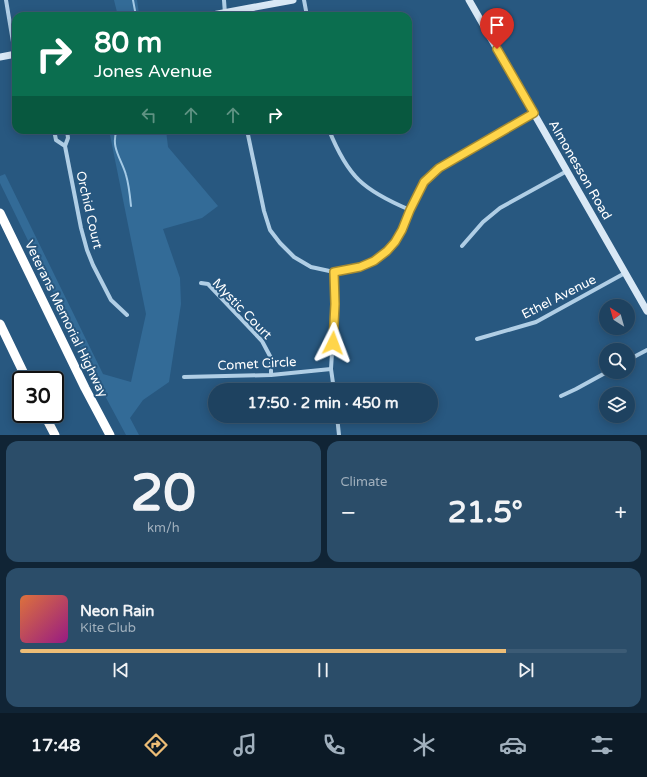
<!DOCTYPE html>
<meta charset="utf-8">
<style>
body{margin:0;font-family:"Varela Round",sans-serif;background:#2b4d69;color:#f1f3f6;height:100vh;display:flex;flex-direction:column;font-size:15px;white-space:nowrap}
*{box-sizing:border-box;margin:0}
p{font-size:13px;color:#a1b0bd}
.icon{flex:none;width:22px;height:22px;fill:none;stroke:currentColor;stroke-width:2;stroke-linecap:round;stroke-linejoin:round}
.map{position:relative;height:435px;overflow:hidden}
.details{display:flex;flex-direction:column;gap:6px;padding:6px;background:#102435;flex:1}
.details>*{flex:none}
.guide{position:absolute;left:12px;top:12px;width:400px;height:122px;border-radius:12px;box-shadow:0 2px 10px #0003,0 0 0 1px #3c5b75;background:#0b6e4f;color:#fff;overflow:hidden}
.needle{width:26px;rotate:323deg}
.tools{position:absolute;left:599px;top:299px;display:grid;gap:8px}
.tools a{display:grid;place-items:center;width:36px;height:36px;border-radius:50%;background:#1e4260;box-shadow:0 2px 10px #0003,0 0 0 1px #3c5b75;font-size:20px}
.speed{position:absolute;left:12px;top:371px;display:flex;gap:8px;font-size:20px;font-weight:700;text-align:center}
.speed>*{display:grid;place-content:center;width:52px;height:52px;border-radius:50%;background:#1e4260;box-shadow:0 2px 10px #0003,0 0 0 1px #3c5b75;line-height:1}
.speed .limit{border:2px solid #111;border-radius:6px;background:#fff;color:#111}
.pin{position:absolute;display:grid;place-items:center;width:34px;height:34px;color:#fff;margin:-41px -17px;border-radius:50% 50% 50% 0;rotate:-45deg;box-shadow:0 0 4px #0007}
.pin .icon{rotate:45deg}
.me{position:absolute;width:44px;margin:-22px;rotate:3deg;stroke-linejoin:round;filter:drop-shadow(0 0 3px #0008)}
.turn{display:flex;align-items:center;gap:14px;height:84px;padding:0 16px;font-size:18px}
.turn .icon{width:52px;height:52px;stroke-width:2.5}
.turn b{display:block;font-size:28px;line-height:34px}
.lanes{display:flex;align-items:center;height:38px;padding:0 16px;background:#0003;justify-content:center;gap:20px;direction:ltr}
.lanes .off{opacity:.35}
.big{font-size:30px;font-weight:700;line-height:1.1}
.details .tile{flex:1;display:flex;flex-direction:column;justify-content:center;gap:6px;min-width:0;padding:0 14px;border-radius:12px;background:#2b4d69}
.details .dial{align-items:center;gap:0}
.dial b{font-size:52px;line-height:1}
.song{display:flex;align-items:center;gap:12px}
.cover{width:48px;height:48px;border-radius:6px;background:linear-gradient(135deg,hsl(20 70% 55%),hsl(310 70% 35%))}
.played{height:4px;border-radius:2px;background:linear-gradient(90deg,#edbd76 80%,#3c5b75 80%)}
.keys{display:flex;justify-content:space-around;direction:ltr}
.heat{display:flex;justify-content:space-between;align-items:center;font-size:22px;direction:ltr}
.details .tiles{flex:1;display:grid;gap:6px;grid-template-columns:1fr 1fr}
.tile:last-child{grid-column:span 2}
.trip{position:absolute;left:208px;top:383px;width:230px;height:40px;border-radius:20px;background:#1e4260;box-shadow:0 2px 10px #0003,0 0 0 1px #3c5b75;font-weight:700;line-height:40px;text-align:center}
.tab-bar{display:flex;height:64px;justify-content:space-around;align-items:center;background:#0c1a26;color:#a1b0bd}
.tab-bar .icon{width:28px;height:28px}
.tab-bar .active{color:#edbd76}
.tab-bar b{font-size:18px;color:#f1f3f6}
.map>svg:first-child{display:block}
.green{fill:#336b97}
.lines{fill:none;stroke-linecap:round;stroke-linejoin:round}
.stream{stroke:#a4cae6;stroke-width:2}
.street{stroke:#b0cee5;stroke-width:4}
.secondary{stroke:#d9e8f5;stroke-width:7}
.highway{stroke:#fff;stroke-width:9}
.route-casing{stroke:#a68a30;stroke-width:10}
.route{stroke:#ffd54a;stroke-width:7}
.labels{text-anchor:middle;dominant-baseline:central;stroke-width:4;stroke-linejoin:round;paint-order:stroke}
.street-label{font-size:13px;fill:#fff;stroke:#285880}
</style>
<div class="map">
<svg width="647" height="435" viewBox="0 0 647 435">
<rect width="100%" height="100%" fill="#285880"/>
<!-- green -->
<path class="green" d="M114,0H137L139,14L118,16Z
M109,130H166L168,147L218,206L202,218L163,229L180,278L181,304L169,382L143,400L130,418L139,435H126L89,366L0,183V176L5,174L103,374L131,382L146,314Z"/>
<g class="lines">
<!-- stream -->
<path class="stream" d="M133,0L136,16
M117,130C110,147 122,160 126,175C129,185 130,196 131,206"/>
<!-- street -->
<path class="street" d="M6,0L15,54
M224,0L225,14
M304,0L307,16
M54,130L56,140L65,146
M67,130L68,138L65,146L81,228L87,250L93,265L111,300L127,315
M247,130L264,211L270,230L280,243L294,257L311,267L334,272L360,267L374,261L387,251L395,242L402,230L410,210L424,182L439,168L534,113
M329,130C348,177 363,190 410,210
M462,246L483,222L500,208L567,171
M201,283L208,284L262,341L271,358V375
M477,339L536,322L625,273
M628,360L647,350
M184,377L271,375L331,369
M334,390L331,369L335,303L334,272
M561,396L576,389L607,372
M337,416L339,435"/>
<!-- secondary -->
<path class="secondary" d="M469,0L647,311
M207,16L293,0
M0,57L16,54"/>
<!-- highway -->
<path class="highway" d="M0,213L85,388L110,435
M0,324L27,380
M44,414L55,435"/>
</g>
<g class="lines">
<!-- route casing -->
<g class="route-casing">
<path id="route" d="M333,343L335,304L334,272L360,267L374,261L387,251L395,242L402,230L410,210L424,182L439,168L534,113L497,49"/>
</g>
<!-- route -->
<use href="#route" class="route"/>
</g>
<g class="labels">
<!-- street labels -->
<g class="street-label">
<text transform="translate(580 170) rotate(60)">Almonesson Road</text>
<text transform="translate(89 210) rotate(77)">Orchid Court</text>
<text transform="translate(559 297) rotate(-27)">Ethel Avenue</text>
<text transform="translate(242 309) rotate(46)">Mystic Court</text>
<text transform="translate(66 319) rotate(64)">Veterans Memorial Highway</text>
<text transform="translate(257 364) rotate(-3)">Comet Circle</text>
</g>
</g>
</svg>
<div class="tools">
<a><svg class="needle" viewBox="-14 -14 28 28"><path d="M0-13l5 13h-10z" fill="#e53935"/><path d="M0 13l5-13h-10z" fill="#a1b0bd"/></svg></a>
<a><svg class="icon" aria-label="search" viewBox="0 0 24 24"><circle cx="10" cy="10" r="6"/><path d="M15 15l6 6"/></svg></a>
<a><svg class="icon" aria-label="layers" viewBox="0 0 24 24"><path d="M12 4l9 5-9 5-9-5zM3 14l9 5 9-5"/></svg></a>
</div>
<div class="speed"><div class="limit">30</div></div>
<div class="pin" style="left:497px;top:49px;background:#d93025"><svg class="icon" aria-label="arrive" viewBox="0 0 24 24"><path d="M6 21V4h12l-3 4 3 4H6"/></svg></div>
<svg class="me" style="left:333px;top:343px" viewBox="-20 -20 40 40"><path d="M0-17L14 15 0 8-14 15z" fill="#ffd54a" stroke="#fff" stroke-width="4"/></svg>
<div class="trip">17:50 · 2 min · 450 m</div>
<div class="guide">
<div class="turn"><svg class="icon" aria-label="right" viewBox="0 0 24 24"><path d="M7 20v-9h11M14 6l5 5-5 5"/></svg><div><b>80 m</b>Jones Avenue</div></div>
<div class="lanes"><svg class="icon off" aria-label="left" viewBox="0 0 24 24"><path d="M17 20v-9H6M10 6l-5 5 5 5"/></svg><svg class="icon off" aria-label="ahead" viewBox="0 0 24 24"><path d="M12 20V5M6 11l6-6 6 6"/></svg><svg class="icon off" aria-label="ahead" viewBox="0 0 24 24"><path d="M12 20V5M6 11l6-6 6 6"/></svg><svg class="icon" aria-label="right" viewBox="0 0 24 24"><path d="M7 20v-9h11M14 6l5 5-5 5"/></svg></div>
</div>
</div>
<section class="details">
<div class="tiles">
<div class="tile dial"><b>20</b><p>km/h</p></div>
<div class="tile"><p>Climate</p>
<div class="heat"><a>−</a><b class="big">21.5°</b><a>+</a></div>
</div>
<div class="tile">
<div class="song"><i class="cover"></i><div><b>Neon Rain</b><p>Kite Club</p></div></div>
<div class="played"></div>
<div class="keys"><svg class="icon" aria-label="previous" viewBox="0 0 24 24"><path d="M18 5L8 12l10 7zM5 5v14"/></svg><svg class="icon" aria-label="pause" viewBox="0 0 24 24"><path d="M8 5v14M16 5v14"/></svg><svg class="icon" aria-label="next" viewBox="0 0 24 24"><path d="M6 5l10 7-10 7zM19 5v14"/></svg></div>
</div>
</div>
</section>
<nav class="tab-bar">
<b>17:48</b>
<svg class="icon active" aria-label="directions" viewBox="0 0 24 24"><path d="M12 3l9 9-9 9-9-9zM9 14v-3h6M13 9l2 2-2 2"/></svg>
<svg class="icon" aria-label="music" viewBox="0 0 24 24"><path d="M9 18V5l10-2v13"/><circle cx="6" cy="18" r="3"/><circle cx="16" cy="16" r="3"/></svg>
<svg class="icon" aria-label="phone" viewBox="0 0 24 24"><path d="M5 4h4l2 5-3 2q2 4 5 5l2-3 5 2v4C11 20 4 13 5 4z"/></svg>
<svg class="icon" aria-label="climate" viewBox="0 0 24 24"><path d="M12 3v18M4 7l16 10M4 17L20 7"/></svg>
<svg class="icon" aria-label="car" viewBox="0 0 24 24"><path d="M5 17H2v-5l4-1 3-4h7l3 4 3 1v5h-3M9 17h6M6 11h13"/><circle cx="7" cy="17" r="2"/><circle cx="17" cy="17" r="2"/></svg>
<svg class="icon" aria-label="filters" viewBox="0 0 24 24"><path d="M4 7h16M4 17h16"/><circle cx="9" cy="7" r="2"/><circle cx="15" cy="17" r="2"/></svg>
</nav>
